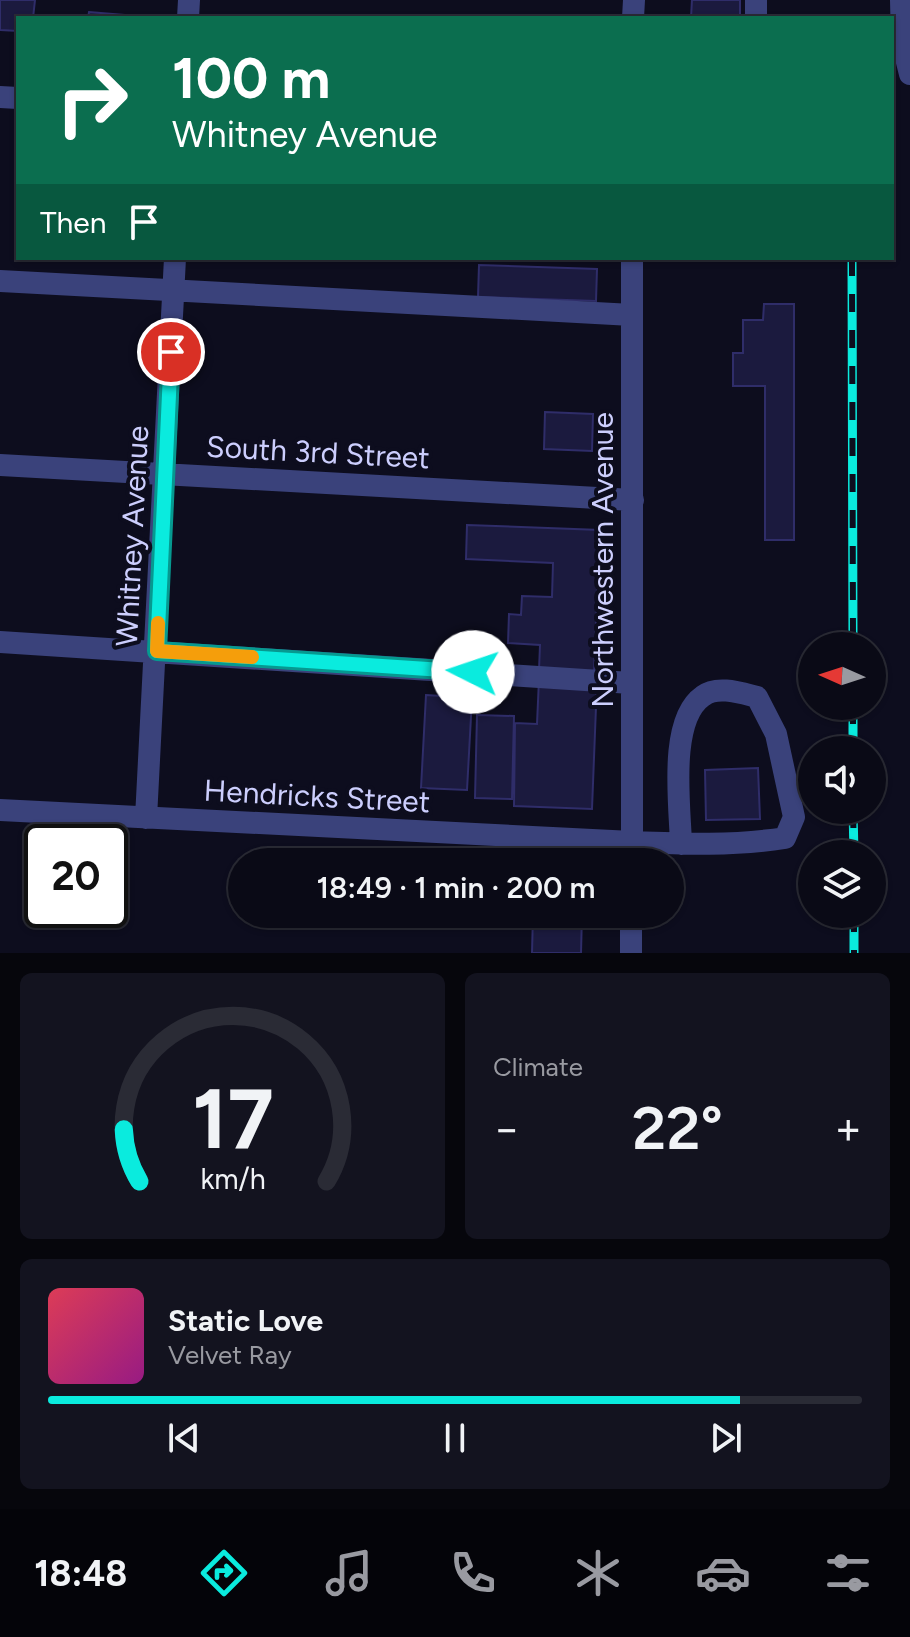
<!DOCTYPE html>
<meta charset="utf-8">
<style>
body{margin:0;font-family:Figtree,sans-serif;background:#13131f;color:#f1f3f6;height:100vh;display:flex;flex-direction:column;font-size:30px;white-space:nowrap}
*{box-sizing:border-box;margin:0}
p{font-size:26px;color:#999aa1}
.icon{flex:none;width:44px;height:44px;fill:none;stroke:currentColor;stroke-width:2;stroke-linecap:round;stroke-linejoin:round}
.map{position:relative;height:953px;overflow:hidden}
.drawer{display:flex;flex-direction:column;gap:20px;padding:20px;background:#06060c;flex:1}
.drawer>*{flex:none}
.hud{position:absolute;left:16px;top:16px;width:878px;height:244px;border-radius:0px;box-shadow:0 2px 6px #0004,0 0 0 2px #2a2b35;background:#0b6e4f;color:#fff;overflow:hidden}
.needle{width:52px;rotate:273deg}
.fabs{position:absolute;left:798px;top:632px;display:grid;gap:16px}
.fabs a{display:grid;place-items:center;width:88px;height:88px;border-radius:50%;background:#0a0a16;box-shadow:0 2px 6px #0004,0 0 0 2px #2a2b35;font-size:40px}
.speed{position:absolute;left:24px;top:824px;display:flex;gap:16px;font-size:40px;font-weight:700;text-align:center}
.speed>*{display:grid;place-content:center;width:104px;height:104px;border-radius:50%;background:#0a0a16;box-shadow:0 2px 6px #0004,0 0 0 2px #2a2b35;line-height:1}
.speed .limit{border:4px solid #111;border-radius:12px;background:#fff;color:#111}
.pin{position:absolute;display:grid;place-items:center;width:68px;height:68px;color:#fff;margin:-34px;border:4px solid #fff;border-radius:50%;box-shadow:0 2px 8px #0007}
.me{position:absolute;width:88px;margin:-44px;rotate:274deg;stroke-linejoin:round;filter:drop-shadow(0 0 6px #0008)}
.turn{display:flex;align-items:center;gap:28px;height:168px;padding:0 24px;font-size:36px}
.turn .icon{width:104px;height:104px;stroke-width:2.5}
.turn b{display:block;font-size:56px;line-height:68px}
.then{display:flex;align-items:center;height:76px;padding:0 24px;background:#0003;gap:16px;font-size:30px}
.big{font-size:60px;font-weight:600;line-height:1.1}
.drawer .widget{flex:1;display:flex;flex-direction:column;justify-content:center;gap:12px;min-width:0;padding:0 28px;border-radius:12px;background:#13131f}
.drawer .dial{align-items:center;gap:0}
.dial svg{height:208px;overflow:visible;fill:none;stroke:#2a2b35;stroke-width:7;stroke-linecap:round;text-anchor:middle}
.dial text{fill:#f1f3f6;stroke:none}
.song{display:flex;align-items:center;gap:24px}
.cover{width:96px;height:96px;border-radius:12px;background:linear-gradient(135deg,hsl(350 70% 55%),hsl(310 70% 35%))}
.played{height:8px;border-radius:4px;background:linear-gradient(90deg,#0aebde 85%,#2a2b35 85%)}
.keys{display:flex;justify-content:space-around;direction:ltr}
.heat{display:flex;justify-content:space-between;align-items:center;font-size:44px;direction:ltr}
.drawer .tiles{flex:1;display:grid;gap:20px;grid-template-columns:1fr 1fr}
.widget:last-child{grid-column:span 2}
.trip{position:absolute;left:228px;top:848px;width:456px;height:80px;border-radius:40px;background:#0a0a16;box-shadow:0 2px 6px #0004,0 0 0 2px #2a2b35;font-weight:600;line-height:80px;text-align:center}
.menu{display:flex;height:128px;justify-content:space-around;align-items:center;background:#040409;color:#999aa1}
.menu .icon{width:56px;height:56px}
.menu .selected{color:#0aebde}
.menu b{font-size:36px;color:#f1f3f6}
.map>svg:first-child{display:block}
.building{fill:#1b1a3e;stroke:#2f2d69;stroke-width:2}
.lines{fill:none;stroke-linecap:round;stroke-linejoin:round}
.minor{stroke:#3a427b;stroke-width:22}
.rail-casing{stroke:#0aebde;stroke-width:9}
.rail{stroke:#0d0d1e;stroke-width:6;stroke-dasharray:18;stroke-linecap:butt}
.route-casing{stroke:#069990;stroke-width:20}
.route{stroke:#0aebde;stroke-width:14}
.slow{stroke:#f59e0b;stroke-width:14}
.labels{text-anchor:middle;dominant-baseline:central;stroke-width:8;stroke-linejoin:round;paint-order:stroke}
.street-label{font-size:30px;fill:#cccefd;stroke:#0d0d1e}
</style>
<div class="map">
<svg width="910" height="953" viewBox="0 0 910 953">
<rect width="100%" height="100%" fill="#0d0d1e"/>
<!-- building -->
<path class="building" d="M0,0H35L33,18H18V31L0,30Z
M692,0H740V18H691Z
M89,12L136,16V18H88Z
M479,265L597,269L596,301L478,297Z
M764,304H794V540H765V386H733V353H743V320H763Z
M545,412L593,414L592,451L544,449Z
M467,525L600,530L594,673L539,670L540,645L508,643L509,614L521,615L522,596L552,597L553,563L466,559Z
M539,679L597,681L592,809L514,806L515,723L537,724Z
M426,695L472,698L467,790L421,788Z
M477,715L514,716L512,799L475,798Z
M758,768L760,819L706,820L705,770Z
M533,914H582L581,953H532Z"/>
<g class="lines">
<!-- minor -->
<path class="minor" d="M901,0L902,42L910,74
M188,18L189,0
M633,18L634,0
M756,18V0
M0,97L18,98
M0,281L632,315
M0,465L633,500
M0,642L631,683
M0,810L632,842C684,844 733,846 785,838L794,817L776,734L757,697C741,693 717,685 703,696C668,720 680,806 681,844
M146,818L175,258
M632,862V258
M631,953V914"/>
<!-- rail casing -->
<g class="rail-casing">
<path id="rail" d="M852,258L853,646
M853,706V750
M853,810L854,854
M854,914V953"/>
</g>
<!-- rail -->
<use href="#rail" class="rail"/>
</g>
<g class="lines">
<!-- route casing -->
<g class="route-casing">
<path id="route" d="M171,352L157,651L473,672"/>
</g>
<!-- route -->
<use href="#route" class="route"/>
<!-- slow -->
<path class="slow" d="M158,623L157,651L252,657"/>
</g>
<g class="labels">
<!-- street labels -->
<g class="street-label">
<text transform="translate(318 452) rotate(3)">South 3rd Street</text>
<text transform="translate(132 536) rotate(-87)">Whitney Avenue</text>
<text transform="translate(602 560) rotate(-90)">Northwestern Avenue</text>
<text transform="translate(317 796) rotate(3)">Hendricks Street</text>
</g>
</g>
</svg>
<div class="fabs">
<a><svg class="needle" viewBox="-14 -14 28 28"><path d="M0-13l5 13h-10z" fill="#e53935"/><path d="M0 13l5-13h-10z" fill="#999aa1"/></svg></a>
<a><svg class="icon" aria-label="sound" viewBox="0 0 24 24"><path d="M4 9h4l5-4v14l-5-4H4zM17 9q2 3 0 6"/></svg></a>
<a><svg class="icon" aria-label="layers" viewBox="0 0 24 24"><path d="M12 4l9 5-9 5-9-5zM3 14l9 5 9-5"/></svg></a>
</div>
<div class="speed"><div class="limit">20</div></div>
<div class="pin" style="left:171px;top:352px;background:#d93025"><svg class="icon" aria-label="arrive" viewBox="0 0 24 24"><path d="M6 21V4h12l-3 4 3 4H6"/></svg></div>
<svg class="me" style="left:473px;top:672px" viewBox="-20 -20 40 40"><circle r="19" fill="#fff"/><path d="M0-13L10 11 0 6-10 11z" fill="#0aebde"/></svg>
<div class="trip">18:49 · 1 min · 200 m</div>
<div class="hud">
<div class="turn"><svg class="icon" aria-label="right" viewBox="0 0 24 24"><path d="M7 20v-9h11M14 6l5 5-5 5"/></svg><div><b>100 m</b>Whitney Avenue</div></div>
<div class="then">Then<svg class="icon" aria-label="arrive" viewBox="0 0 24 24"><path d="M6 21V4h12l-3 4 3 4H6"/></svg></div>
</div>
</div>
<section class="drawer">
<div class="tiles">
<div class="widget dial"><svg viewBox="0 0 100 80">
<path d="M14 69A42 42 0 1 1 86 69"/>
<path d="M14 69A42 42 0 0 1 8 49" stroke="#0aebde"/>
<text x="50" y="56" font-size="32" font-weight="700">17</text>
<text x="50" y="72" font-size="11">km/h</text>
</svg></div>
<div class="widget"><p>Climate</p>
<div class="heat"><a>−</a><b class="big">22°</b><a>+</a></div>
</div>
<div class="widget">
<div class="song"><i class="cover"></i><div><b>Static Love</b><p>Velvet Ray</p></div></div>
<div class="played"></div>
<div class="keys"><svg class="icon" aria-label="previous" viewBox="0 0 24 24"><path d="M18 5L8 12l10 7zM5 5v14"/></svg><svg class="icon" aria-label="pause" viewBox="0 0 24 24"><path d="M8 5v14M16 5v14"/></svg><svg class="icon" aria-label="next" viewBox="0 0 24 24"><path d="M6 5l10 7-10 7zM19 5v14"/></svg></div>
</div>
</div>
</section>
<nav class="menu">
<b>18:48</b>
<svg class="icon selected" aria-label="directions" viewBox="0 0 24 24"><path d="M12 3l9 9-9 9-9-9zM9 14v-3h6M13 9l2 2-2 2"/></svg>
<svg class="icon" aria-label="music" viewBox="0 0 24 24"><path d="M9 18V5l10-2v13"/><circle cx="6" cy="18" r="3"/><circle cx="16" cy="16" r="3"/></svg>
<svg class="icon" aria-label="phone" viewBox="0 0 24 24"><path d="M5 4h4l2 5-3 2q2 4 5 5l2-3 5 2v4C11 20 4 13 5 4z"/></svg>
<svg class="icon" aria-label="climate" viewBox="0 0 24 24"><path d="M12 3v18M4 7l16 10M4 17L20 7"/></svg>
<svg class="icon" aria-label="car" viewBox="0 0 24 24"><path d="M5 17H2v-5l4-1 3-4h7l3 4 3 1v5h-3M9 17h6M6 11h13"/><circle cx="7" cy="17" r="2"/><circle cx="17" cy="17" r="2"/></svg>
<svg class="icon" aria-label="filters" viewBox="0 0 24 24"><path d="M4 7h16M4 17h16"/><circle cx="9" cy="7" r="2"/><circle cx="15" cy="17" r="2"/></svg>
</nav>
